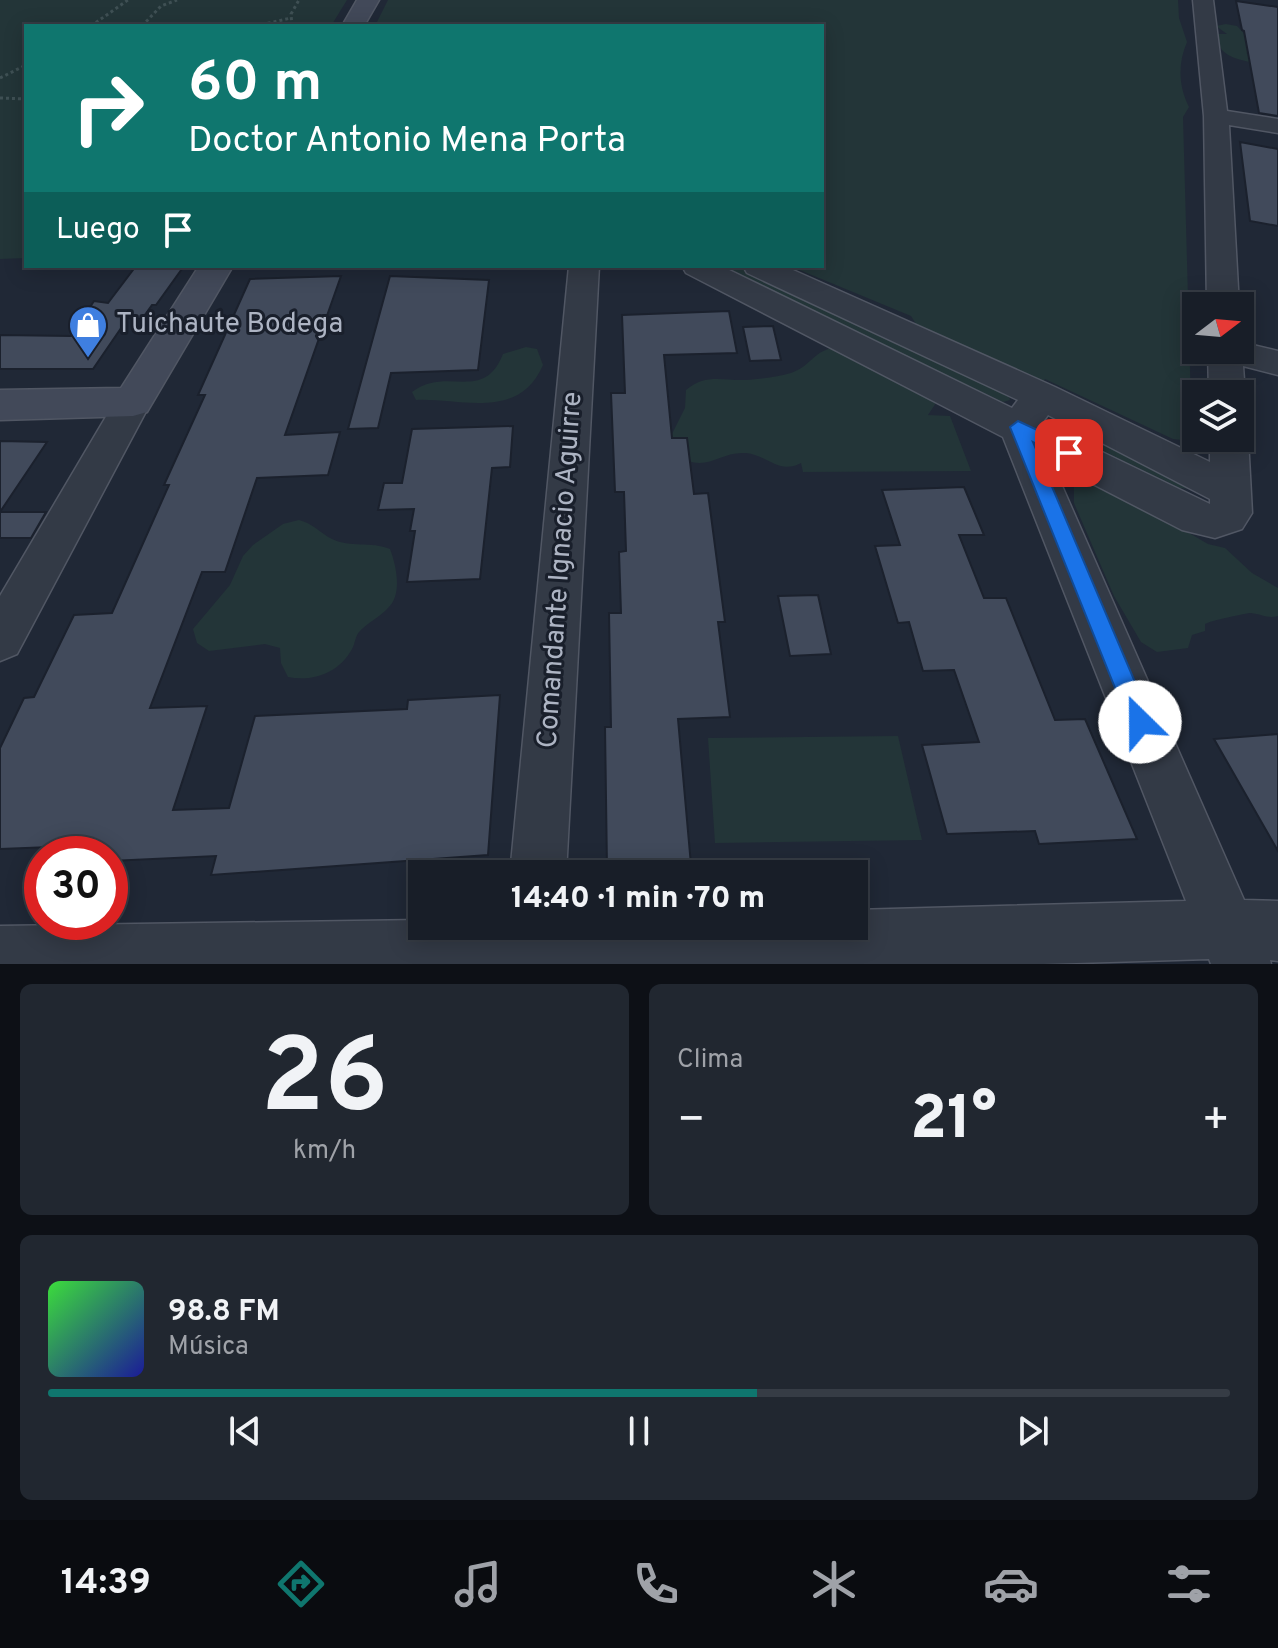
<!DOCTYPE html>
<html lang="es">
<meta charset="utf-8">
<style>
body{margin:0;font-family:Overpass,sans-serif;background:#212730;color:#f1f3f6;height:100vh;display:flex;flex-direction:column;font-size:30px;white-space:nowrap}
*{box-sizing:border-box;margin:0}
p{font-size:26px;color:#9fa2a8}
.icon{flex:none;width:44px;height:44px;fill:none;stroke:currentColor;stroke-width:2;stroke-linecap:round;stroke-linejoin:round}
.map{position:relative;height:964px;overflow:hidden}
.drawer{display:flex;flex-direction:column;gap:20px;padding:20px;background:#0d1016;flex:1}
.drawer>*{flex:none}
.top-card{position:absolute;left:24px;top:24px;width:800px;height:244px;border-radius:0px;box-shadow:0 4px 20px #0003,0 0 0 2px #363c45;background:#0f766e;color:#fff;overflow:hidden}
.needle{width:52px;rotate:74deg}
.tools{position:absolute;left:1182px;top:292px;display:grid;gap:16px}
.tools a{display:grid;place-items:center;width:72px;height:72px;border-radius:0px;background:#181e28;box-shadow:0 4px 20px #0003,0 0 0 2px #363c45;font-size:40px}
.speed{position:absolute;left:24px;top:836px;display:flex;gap:16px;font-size:40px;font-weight:700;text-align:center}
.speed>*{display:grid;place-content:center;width:104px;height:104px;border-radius:50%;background:#181e28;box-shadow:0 4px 20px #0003,0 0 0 2px #363c45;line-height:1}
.speed .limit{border:12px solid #d22;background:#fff;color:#111}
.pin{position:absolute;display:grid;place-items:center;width:68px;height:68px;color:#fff;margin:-34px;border-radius:16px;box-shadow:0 4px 12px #0006}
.me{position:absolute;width:88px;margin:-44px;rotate:337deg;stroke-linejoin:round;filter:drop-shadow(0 0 6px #0008)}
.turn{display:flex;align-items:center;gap:28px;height:168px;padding:0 32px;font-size:36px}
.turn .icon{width:104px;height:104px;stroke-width:2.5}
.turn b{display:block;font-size:56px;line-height:68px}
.then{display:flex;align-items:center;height:76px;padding:0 32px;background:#0003;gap:16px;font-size:30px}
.big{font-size:60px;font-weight:800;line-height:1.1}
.drawer .widget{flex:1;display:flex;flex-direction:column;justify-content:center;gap:12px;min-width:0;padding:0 28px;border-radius:12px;background:#212730}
.drawer .dial{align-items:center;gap:0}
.dial b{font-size:104px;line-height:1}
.song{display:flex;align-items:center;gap:24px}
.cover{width:96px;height:96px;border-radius:12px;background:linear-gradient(135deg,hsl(120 70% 55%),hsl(240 70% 35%))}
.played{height:8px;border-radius:4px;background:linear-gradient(90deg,#0f766e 60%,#363c45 60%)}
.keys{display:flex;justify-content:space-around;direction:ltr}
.heat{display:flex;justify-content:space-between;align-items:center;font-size:44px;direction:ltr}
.drawer .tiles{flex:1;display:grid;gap:20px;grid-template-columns:1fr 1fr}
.widget:last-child{grid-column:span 2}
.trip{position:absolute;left:408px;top:860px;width:460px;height:80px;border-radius:0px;background:#181e28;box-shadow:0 4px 20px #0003,0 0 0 2px #363c45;font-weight:800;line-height:80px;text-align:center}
.tab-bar{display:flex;height:128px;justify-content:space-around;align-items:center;background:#0a0c10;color:#9fa2a8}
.tab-bar .icon{width:56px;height:56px}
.tab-bar .on{color:#0f766e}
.tab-bar b{font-size:36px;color:#f1f3f6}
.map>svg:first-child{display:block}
.green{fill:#233538}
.building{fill:#414a5b;stroke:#1b212d;stroke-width:2}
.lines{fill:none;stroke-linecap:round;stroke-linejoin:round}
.street-casing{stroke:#515764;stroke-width:3}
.secondary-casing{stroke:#515764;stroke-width:3}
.path{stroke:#3f5054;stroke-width:3;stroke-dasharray:3 3;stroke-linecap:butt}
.street{fill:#333a46;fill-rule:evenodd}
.secondary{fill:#424959;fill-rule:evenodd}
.route{fill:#1a73e8;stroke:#114b97;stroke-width:2}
.labels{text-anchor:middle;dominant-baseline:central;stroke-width:6;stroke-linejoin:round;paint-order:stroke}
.poi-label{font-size:28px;fill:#adb4c3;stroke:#191f2b;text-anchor:start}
.street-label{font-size:28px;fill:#adb4c3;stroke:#191f2b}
</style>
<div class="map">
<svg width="1278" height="964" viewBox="0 0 1278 964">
<rect width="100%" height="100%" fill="#202836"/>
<!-- green -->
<path class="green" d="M0,0H347L331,26H26V258L0,259Z
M388,0H1178L1179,18L1187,42C1178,63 1178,85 1189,107L1183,117L1192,441L1173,439L1045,379L1037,390L925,338L911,316L790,266H822V26H375Z
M1226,24L1237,26L1260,50L1246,53L1257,58L1254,63C1232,58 1221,56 1213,34H1227L1216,26Z
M717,266H735L1008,395L1010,400L1003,402Z
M840,346L938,400L928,415L950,416L971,471L803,472L801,463C779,475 767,455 746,453C718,451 708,474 677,456L671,436L685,408L686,390C706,373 723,381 746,380C760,379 778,377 791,373C812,366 812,350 840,346Z
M526,347L537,349L543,365C519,421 461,398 416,400L412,392C447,365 483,404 503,354Z
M1062,424H1069L1191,489L1180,488L1064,432Z
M1089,475L1208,544L1225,548L1252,573L1278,588V616C1268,619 1261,614 1251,613C1247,613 1209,621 1205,624V631L1192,635L1188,648L1157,652L1141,642L1114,596L1074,503V479Z
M299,520C314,524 320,533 332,539C350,548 371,541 390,549C396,565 403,594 388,608C380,617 367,623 359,632C355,637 355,644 352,649C339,673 313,682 288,677L281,663L280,648L265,644L209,651L197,643L193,629L230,585L243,556L253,545L283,524Z
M898,736L922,840L715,843L708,738Z"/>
<!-- building -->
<path class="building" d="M1236,1L1278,7V116L1259,113L1244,31L1242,30Z
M1240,142L1278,149V226L1250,221Z
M136,266H184L156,305H152L142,319L128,318L93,369H0V335L71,336L94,301L108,303Z
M341,276L285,435L340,432L328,475L257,478L225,572H202L150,708L207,706L173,810L229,808L255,716L407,709L408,700L500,695L488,855L211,875L216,856L110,861V854H47L50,847L0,849V748L24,698L34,697L74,615L112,613L169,485H164L205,395H198L250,279Z
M390,276L489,280L478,370L391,373L378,428L348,429Z
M729,311L737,353L664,355L672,438H687L694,494L708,493L725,622H718L730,717L678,719L691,865L607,869L605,727H611L609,613H621L619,552L626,551L624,492H615L611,393H625L622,315Z
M773,326L781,360L750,361L743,327Z
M513,426L510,467L492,468L480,579L407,582L415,531H410L414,509L378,510L384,483H402L412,429Z
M0,441L47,442L0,512H46L31,538H0Z
M964,487L984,535H959L984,598H1006L1055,720L1085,719L1137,839L1039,844L1035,831L947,834L922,745L979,742L954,670L923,671L909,622L898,623L875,546L900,545L882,490Z
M818,595L831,654L790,656L778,596Z
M1278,734V851L1214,739Z"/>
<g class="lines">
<!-- street casing -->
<g class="street-casing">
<path id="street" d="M1193,0H1213L1227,111L1278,119V133L1229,125L1239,306H1207L1204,116Z
M569,266H599L566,874H510Z
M682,266H721L1012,408L1018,400L747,273L743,266H784L1055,387L1210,462V438H1240V427L1242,428L1248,438L1252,513L1242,529L1215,538L1182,530L1052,463L1244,900L1278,901V961L1270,960L1271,964H1211L1209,959L1043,964H0V926L422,920V926H854V910L1186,901L1003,437L686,273ZM1048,415L1210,499V504L1042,423Z
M1240,342L1278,351V375L1243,366L1245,394L1240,403V394H1209L1208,350H1240Z
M133,389L146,393L151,402L17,654L0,661V596L120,393Z"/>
</g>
<!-- secondary casing -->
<g class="secondary-casing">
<path id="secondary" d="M357,0H379L364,26H342Z
M199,266H233L147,412L133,416L0,420V390L121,388Z"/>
</g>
<!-- path -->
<path class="path" d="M91,26L128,0
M142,26L161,6L177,0
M256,26L291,18
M292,26L291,14L299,0
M0,78L26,65
M0,98L26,99"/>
<!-- street -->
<use href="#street" class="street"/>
<!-- secondary -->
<use href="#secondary" class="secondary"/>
</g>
<!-- route -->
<path class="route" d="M1018,421L1076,448L1078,453L1069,460L1033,442L1152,722L1148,730L1140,734L1132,730L1010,427Z"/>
<!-- icons -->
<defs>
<g id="shop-pin" transform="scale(2)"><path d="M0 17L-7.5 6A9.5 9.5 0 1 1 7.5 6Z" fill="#3f7fe0" stroke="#191f2b"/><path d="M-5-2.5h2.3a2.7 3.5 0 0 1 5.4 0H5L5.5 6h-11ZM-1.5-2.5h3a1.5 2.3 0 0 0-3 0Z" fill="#fff"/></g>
</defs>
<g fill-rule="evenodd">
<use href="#shop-pin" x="88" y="325"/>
</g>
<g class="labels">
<!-- poi labels -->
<g class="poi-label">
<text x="116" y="325">Tuichaute Bodega</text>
</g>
<!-- street labels -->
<g class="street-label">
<text transform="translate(561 570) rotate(-86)">Comandante Ignacio Aguirre</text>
</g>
</g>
</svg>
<div class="tools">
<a><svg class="needle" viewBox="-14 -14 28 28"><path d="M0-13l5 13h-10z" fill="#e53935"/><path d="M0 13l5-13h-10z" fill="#9fa2a8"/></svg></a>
<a><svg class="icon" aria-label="layers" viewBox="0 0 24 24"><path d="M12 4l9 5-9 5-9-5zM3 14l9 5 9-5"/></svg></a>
</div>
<div class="speed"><div class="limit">30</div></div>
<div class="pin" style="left:1069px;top:453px;background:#d93025"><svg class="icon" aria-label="arrive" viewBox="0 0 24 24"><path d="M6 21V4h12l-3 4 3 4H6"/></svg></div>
<svg class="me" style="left:1140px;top:722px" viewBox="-20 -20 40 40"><circle r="19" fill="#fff"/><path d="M0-13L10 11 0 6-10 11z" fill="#1a73e8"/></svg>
<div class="trip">14:40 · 1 min · 70 m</div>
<div class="top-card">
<div class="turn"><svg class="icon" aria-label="right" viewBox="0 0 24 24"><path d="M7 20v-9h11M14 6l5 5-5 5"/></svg><div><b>60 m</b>Doctor Antonio Mena Porta</div></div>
<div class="then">Luego<svg class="icon" aria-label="arrive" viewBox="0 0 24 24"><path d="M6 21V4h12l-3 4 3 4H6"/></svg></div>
</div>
</div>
<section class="drawer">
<div class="tiles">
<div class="widget dial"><b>26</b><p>km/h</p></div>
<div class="widget"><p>Clima</p>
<div class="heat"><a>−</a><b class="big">21°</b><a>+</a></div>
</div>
<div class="widget">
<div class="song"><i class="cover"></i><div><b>98.8 FM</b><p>Música</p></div></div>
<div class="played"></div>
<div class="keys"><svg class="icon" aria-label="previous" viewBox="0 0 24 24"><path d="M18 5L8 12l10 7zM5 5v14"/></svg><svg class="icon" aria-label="pause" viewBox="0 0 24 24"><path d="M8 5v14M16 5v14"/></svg><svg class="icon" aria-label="next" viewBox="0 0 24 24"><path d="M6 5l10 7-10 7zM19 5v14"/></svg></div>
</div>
</div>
</section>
<nav class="tab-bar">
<b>14:39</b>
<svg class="icon on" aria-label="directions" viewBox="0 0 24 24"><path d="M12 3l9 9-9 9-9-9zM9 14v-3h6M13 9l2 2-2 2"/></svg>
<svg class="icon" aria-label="music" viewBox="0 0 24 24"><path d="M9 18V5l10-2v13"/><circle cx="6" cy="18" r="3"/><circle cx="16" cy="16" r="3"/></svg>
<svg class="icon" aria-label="phone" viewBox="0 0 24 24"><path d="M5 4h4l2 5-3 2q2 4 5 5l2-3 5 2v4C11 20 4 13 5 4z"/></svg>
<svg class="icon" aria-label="climate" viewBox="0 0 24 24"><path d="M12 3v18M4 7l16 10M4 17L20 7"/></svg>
<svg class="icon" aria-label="car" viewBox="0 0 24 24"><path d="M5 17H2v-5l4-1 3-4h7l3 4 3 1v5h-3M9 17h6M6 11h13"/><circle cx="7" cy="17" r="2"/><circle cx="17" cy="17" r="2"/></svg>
<svg class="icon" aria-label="filters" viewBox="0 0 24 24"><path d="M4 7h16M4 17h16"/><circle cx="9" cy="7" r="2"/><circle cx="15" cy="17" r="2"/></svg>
</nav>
